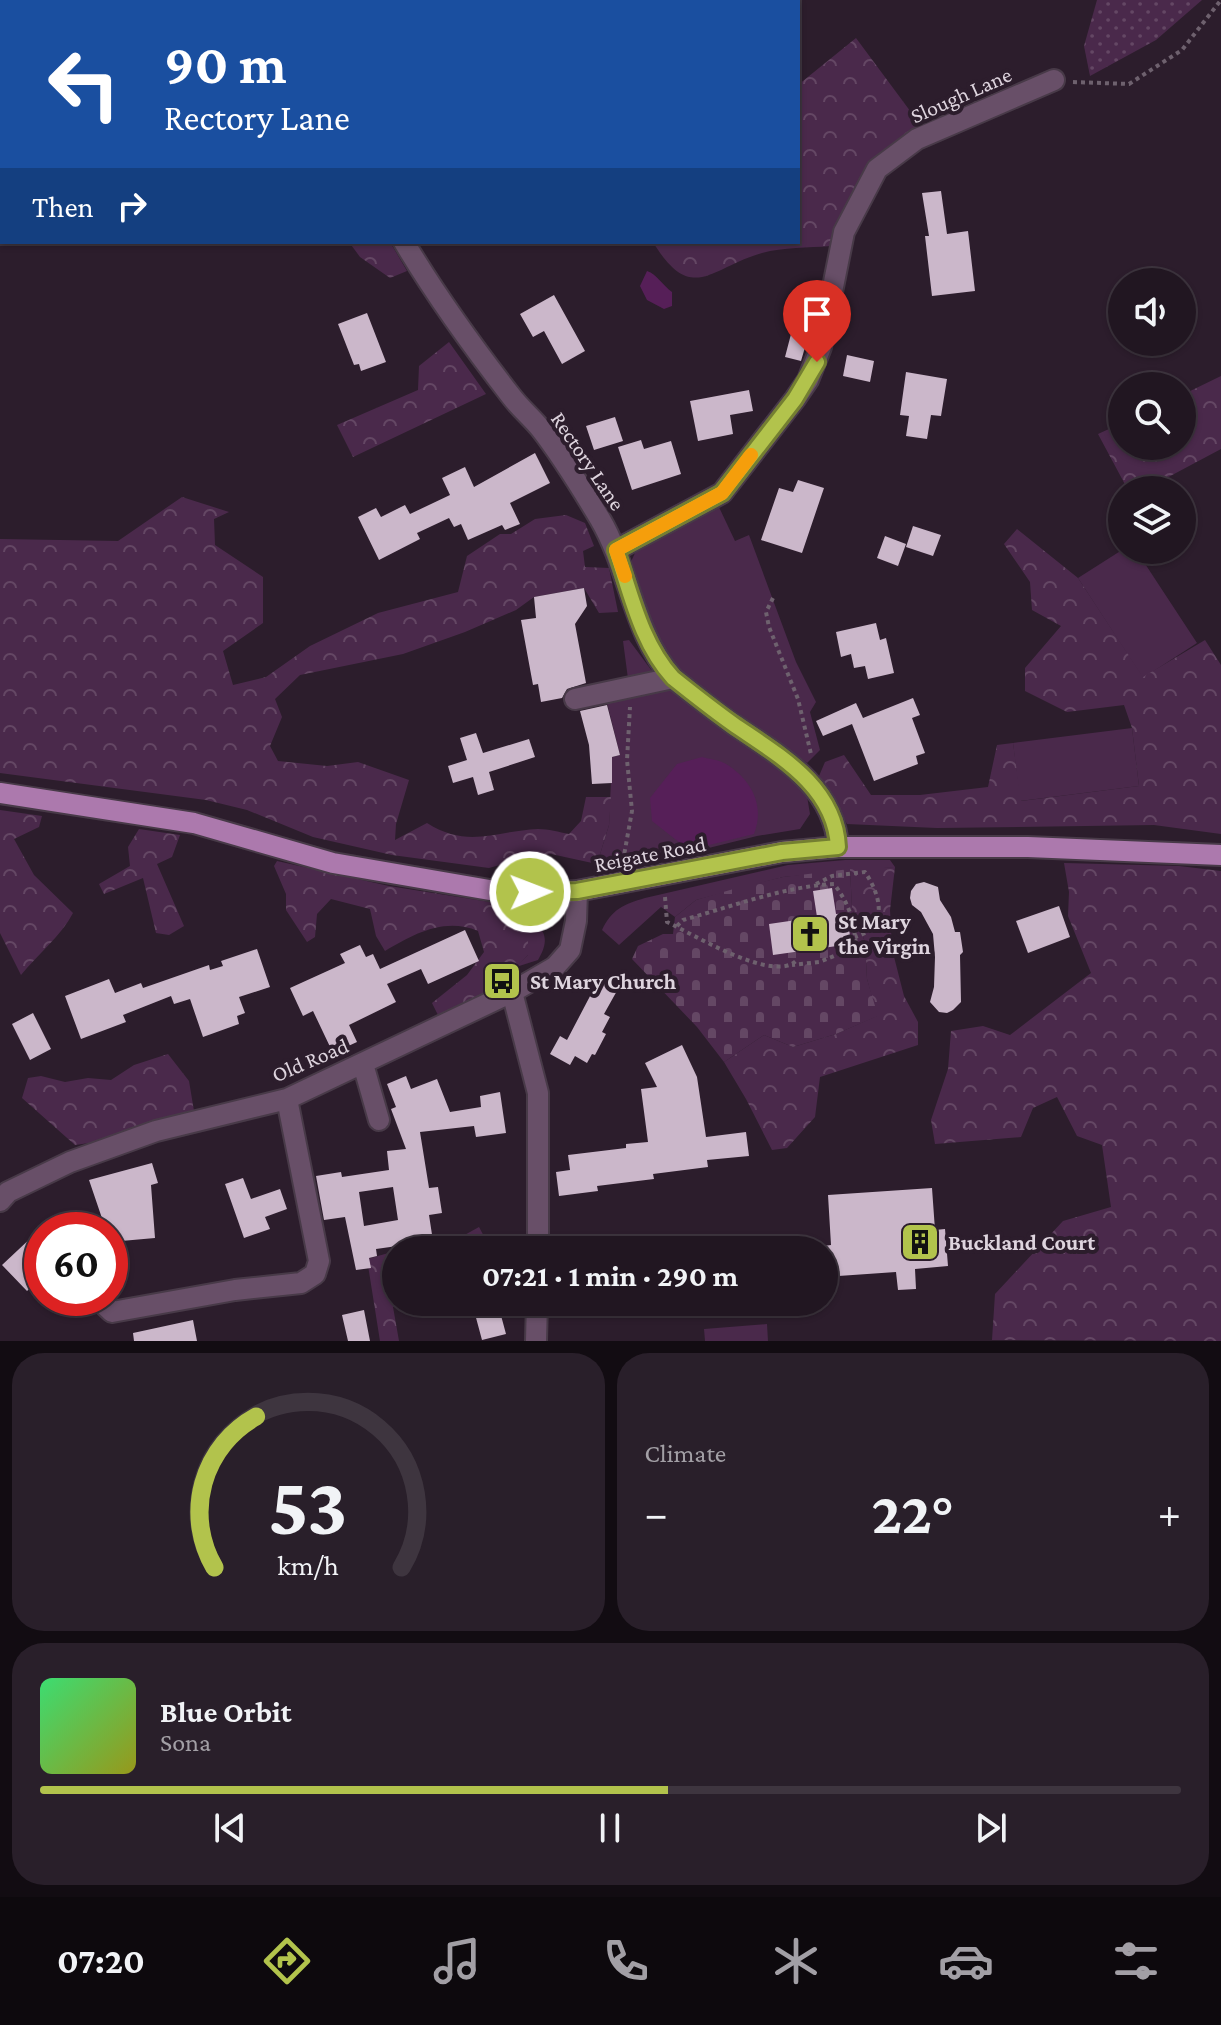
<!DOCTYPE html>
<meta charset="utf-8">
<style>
body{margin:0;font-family:"Crimson Pro",serif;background:#291f2a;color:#f1f3f6;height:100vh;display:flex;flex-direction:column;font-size:30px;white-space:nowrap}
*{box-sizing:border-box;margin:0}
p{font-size:26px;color:#a29fa5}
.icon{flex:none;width:44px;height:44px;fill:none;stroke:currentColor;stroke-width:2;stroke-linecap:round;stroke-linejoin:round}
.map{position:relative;height:1341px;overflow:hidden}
.details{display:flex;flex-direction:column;gap:12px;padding:12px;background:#120c12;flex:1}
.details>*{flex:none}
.guide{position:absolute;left:0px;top:0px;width:800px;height:244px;box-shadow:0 2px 6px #0004,0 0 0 2px #3e353f;background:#1a4fa0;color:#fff;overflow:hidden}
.buttons{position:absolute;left:1108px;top:268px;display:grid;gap:16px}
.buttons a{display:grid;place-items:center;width:88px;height:88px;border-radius:50%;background:#211621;box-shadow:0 2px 6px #0004,0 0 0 2px #3e353f;font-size:40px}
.speed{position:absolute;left:24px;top:1212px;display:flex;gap:16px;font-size:40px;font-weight:700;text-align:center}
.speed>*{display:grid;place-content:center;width:104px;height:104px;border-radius:50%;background:#211621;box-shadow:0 2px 6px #0004,0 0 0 2px #3e353f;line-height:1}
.speed .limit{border:12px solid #d22;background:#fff;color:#111}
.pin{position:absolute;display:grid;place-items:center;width:68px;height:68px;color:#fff;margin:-82px -34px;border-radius:50% 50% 50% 0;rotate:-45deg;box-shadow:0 0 8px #0007}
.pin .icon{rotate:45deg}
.me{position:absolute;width:88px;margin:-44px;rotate:89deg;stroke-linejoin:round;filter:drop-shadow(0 0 6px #0008)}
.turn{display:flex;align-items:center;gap:28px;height:168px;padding:0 32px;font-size:36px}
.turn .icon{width:104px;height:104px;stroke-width:2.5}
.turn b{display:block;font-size:56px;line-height:68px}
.then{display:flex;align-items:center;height:76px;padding:0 32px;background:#0003;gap:16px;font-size:30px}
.big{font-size:60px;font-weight:700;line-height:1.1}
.details .card{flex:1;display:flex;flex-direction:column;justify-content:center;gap:12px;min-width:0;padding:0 28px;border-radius:32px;background:#291f2a}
.details .dial{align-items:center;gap:0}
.dial svg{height:208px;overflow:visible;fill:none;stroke:#3e353f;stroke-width:7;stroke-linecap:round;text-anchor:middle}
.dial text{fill:#f1f3f6;stroke:none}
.song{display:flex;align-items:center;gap:24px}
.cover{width:96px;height:96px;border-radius:12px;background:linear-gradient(135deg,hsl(140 70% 55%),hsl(60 70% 35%))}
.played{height:8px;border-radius:4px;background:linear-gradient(90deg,#b2c34c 55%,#3e353f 55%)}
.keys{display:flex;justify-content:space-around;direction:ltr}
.heat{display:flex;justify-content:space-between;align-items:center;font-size:44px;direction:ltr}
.details .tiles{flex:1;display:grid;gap:12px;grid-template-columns:1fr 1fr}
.card:last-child{grid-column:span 2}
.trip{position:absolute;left:382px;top:1236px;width:456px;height:80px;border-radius:40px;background:#211621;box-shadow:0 2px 6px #0004,0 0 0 2px #3e353f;font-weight:700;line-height:80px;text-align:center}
.menu{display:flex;height:128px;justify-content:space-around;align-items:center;background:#0d090d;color:#a29fa5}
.menu .icon{width:56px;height:56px}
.menu .active{color:#b2c34c}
.menu b{font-size:36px;color:#f1f3f6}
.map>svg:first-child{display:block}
.grass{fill:#4a294b}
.forest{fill:url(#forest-crowns)}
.cemetery{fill:url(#cemetery-stones)}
.park{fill:url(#park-dots)}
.water{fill:#561f58}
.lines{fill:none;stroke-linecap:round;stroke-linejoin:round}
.stream{stroke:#561f58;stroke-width:7}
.building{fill:#cbb7ca;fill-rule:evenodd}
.minor-casing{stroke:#483a48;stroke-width:24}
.major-casing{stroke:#483a48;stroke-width:24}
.path{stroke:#6e616e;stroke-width:4;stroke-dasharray:4 4;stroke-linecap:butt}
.minor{stroke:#684f68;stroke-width:20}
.major{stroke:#ac79ad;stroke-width:20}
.route-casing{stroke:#747f31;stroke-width:20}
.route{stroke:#b2c34c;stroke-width:14}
.slow{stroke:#f59e0b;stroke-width:14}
.labels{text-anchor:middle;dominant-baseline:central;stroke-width:8;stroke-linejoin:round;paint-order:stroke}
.street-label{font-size:22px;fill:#ded4de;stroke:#2c1d2c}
.poi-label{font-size:22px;font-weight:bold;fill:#ded4de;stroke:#2c1d2c;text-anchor:start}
</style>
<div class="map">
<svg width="1221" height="1341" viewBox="0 0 1221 1341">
<defs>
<pattern id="forest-crowns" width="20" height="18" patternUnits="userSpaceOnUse" patternTransform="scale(2)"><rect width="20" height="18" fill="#4a294b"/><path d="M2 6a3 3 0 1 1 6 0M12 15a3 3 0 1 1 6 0" fill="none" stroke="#644764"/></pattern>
<pattern id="cemetery-stones" width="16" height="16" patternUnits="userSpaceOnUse" patternTransform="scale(2)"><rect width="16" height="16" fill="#4a294b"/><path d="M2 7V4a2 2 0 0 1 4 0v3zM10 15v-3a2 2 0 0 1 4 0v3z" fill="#644764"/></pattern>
<pattern id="park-dots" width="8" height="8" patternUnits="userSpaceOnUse" patternTransform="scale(2)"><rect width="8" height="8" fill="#4a294b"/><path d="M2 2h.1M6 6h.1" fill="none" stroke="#644764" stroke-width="1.8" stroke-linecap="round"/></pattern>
</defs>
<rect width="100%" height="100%" fill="#2c1d2c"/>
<!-- grass -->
<path class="grass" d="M718,505L735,541L749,535L796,662L816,702L810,712L820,750L807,763L685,675C649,645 642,609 629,566L635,553Z
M1122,550H1136L1197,643L1143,678L1078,578Z
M629,640L655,675L773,760L792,777L807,796L810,814L800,829L757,836L616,871L597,864L609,825L612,757L620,755L606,699L630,694L623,641Z
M1132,728L1139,786L1020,801L1013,743Z
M845,860H890L895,867L783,877L696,900L675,917L661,907L619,945L602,930C611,910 624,904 645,898L788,865Z
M513,911C538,922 555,932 538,960L516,967L528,955V932Z
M767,1324L768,1341H705L704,1329Z"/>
<!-- forest -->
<path class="forest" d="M856,38L922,127L867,166L830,246C808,248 783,247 762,253C711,267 692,306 653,242H798V85Z
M349,242H390L407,271L390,278L360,257Z
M449,342L486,394L353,457L337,425L418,390L419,366Z
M1221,376V449L1144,490H1128L1098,434L1122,423V446H1182V395Z
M182,497L229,512L214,519L215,545L263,577V623L223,651L233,685L266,677L310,646L378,613L458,592L467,556L500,534H511L535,519L566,515L585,523L594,546L583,551L585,567L609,568L618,612L599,613L584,588L534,597L516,610L465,632L403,654L300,675L275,699L282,717L270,746L278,761L327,766L358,762L409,780L396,824L395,840L427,823C468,849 495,831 538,829C548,829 559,832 569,834L581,821L586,797H611L609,825L597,864L551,854L526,858L489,868L392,855L313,837L247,810L206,800L0,773V539L118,541Z
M1017,529L1078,578L1143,677L1205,640L1221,665V834L1154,825L937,828L847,824L829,790L819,776L825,762L844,755L871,795H920L988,787L997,745L1013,743L1021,801L1139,786L1132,728L1124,705L1067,712L1025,691V668L1061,626L1032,610L1030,582L1004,544Z
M0,810L42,816L39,827L14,839L34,875L73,913C61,936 38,954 21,975L0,933Z
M139,829L180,835L172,857L157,864L184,926L169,935L156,933L143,878L104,894L99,884L130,866L128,847Z
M277,861L389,886L490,902L513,911L528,932V955L511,973L502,964L490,969L494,981L485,993L438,1015L432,1003L467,975L484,952L478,931C444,917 414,934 385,951L376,936L370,909L331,899L317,914L315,937L307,942L286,910V894L274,866Z
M1064,863L1179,866L1221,871V1341L992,1340L995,1294L1063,1221L1111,1207L1102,1145L1077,1136L1057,1097L1033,1108L1021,1137L935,1144L931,1120L948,1069L951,1031L983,1026L1010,1035L1091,973L1068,916L1069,892Z
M895,867L890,910L892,949L904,996L918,1022V1045L820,1077L815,1117L787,1148L772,1150L746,1099L724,1062L764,1035L793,1047L836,1034L877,1016L867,979L865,942L852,908L850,869Z
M168,1054L189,1081L194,1111L103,1141L75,1145L22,1098L28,1078L41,1076L65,1082L88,1078L111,1080L134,1065Z
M479,1227L487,1242L482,1250H405L452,1242Z
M396,1251V1302H410L393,1307L399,1341H380L367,1259Z"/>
<!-- cemetery -->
<path class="cemetery" d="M850,869L852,908L865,942L867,979L878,1016L836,1034L793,1047L764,1035L724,1062L697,1027L632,959L638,946L663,934H673L675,917L696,900L737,888L783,877Z"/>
<!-- park -->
<path class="park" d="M1097,0H1202L1156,40L1090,76L1084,46Z"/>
<!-- water -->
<path class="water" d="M647,271C657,274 663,286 672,292V306L664,309L647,300L640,286Z
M702,757C709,759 720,760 726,764C752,780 765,806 754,834L689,850L652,821L650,798L677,764Z"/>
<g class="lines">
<!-- stream -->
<path class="stream" d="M141,2L142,0
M0,150L2,148"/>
</g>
<!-- building -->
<path class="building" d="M941,191L947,234L968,231L975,291L932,296L925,236H929L922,193Z
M554,295L585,351L562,364L544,331L533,337L520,314Z
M367,313L386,362L361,371L359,364L354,365L338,324Z
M796,315L813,320L801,361L785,357Z
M847,355L874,361L870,382L843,376Z
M906,372L947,379L941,416L931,415L927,439L906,436L909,416L900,415Z
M749,390L753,411L730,415L733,434L698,441L690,401Z
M615,417L623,441L594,450L586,426Z
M641,440L644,449L671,441L681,474L632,490L618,447Z
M535,453L550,483L510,503L520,524L505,530L502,525L468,540L461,524L454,527L449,518L417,533L420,539L379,560L358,517L376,508L381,517L405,505L410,514L450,495L442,478L465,467L474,487Z
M798,480L824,488L802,553L761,540L779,488L793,492Z
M913,526L941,535L933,556L906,547Z
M885,536L906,544L898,566L877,558Z
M584,588L587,606L575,624L586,683L567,689L562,698L541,702L538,684L533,685L521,620L536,618L534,597Z
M876,623L880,640L886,638L894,673L868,679L865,666L854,668L851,654L841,657L836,632Z
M913,698L920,715L912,718L925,753L916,756L918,764L874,781L852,724L823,736L816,721L856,703L863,718Z
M607,705L620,755L612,757V783L592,784L589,745L580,711Z
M476,733L483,753L529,739L535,757L489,772L494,790L478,795L473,777L453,783L448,766L467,760L460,738Z
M924,882L938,887L940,900L951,917L955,932H960L963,952L960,955L961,1002L953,1010L947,1013L939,1012L930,1002L934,987L935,957L933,934L921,912L912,905L910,898L911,891L916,884Z
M832,888L836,914L847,913L851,944L773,955L769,924L817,917L813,891Z
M1059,906L1070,937L1028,953L1016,921Z
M465,930L479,961L428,984L421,969L387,984L396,1002L349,1025L357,1042L333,1053L313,1011L303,1016L290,988L345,963L340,954L360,945L366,957L373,954L380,969Z
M257,949L270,987L239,997L245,1013L237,1016L239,1024L203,1037L190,999L174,1004L171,996L123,1015L126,1022L81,1039L65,996L109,979L115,993L141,983L143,988L209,965L210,970L223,966L221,961Z
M599,979L618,989L604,1014L610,1017L602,1032L606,1034L595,1055L592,1054L587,1063L575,1056L570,1065L550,1054L560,1036L567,1040Z
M33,1013L51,1049L30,1060L12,1024Z
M682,1045L697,1077L706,1137L746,1132L749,1156L707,1160L708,1167L653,1174L654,1179L597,1186L598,1191L559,1196L556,1172L570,1170L568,1155L626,1148V1144L648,1142L641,1089L657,1087L645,1063Z
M406,1076L411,1089L437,1079L450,1112L481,1107L480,1096L500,1092L506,1133L476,1137L474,1126L420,1132L429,1188L438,1187L442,1213L429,1215L433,1241L376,1249L377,1256L369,1258L371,1268L356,1270L345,1217L324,1220L316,1176L341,1172L342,1177L389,1170L387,1151L406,1149L391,1109L396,1107L387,1084ZM393,1187L398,1220L364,1226L359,1192Z
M152,1163L158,1183L151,1185L155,1238L110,1242V1230H106L89,1180Z
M243,1178L251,1199L280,1189L287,1209L265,1217L270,1229L244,1238L225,1184Z
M932,1188L935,1230L945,1229L948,1266L915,1269L916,1289L898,1290L896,1272L824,1277V1246L831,1245L828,1195Z
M34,1235L42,1244V1277L27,1291L2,1265Z
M499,1308L506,1334L482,1340L475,1314Z
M364,1310L370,1341H348L342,1315Z
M193,1320L197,1341H134L133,1333Z"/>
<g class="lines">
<!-- minor casing -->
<g class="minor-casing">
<path id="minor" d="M259,0L261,2
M404,242C436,296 473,347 511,396C520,408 531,417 540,428C562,456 582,489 600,519C630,570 633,634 673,678C693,694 712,709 733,724C778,755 835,786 838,847
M616,550L722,493L795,399L808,380L821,347L844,232L877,169L917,139L1054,80
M575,699L673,678
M512,992L538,1093V1250
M363,1064L379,1120
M0,1201L8,1192L70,1162L156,1131L287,1099L512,992L555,967L570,950L576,921L577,891
M97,1298L112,1312L235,1290L301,1283L315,1274L319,1261L287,1099
M536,1341L537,1302"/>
</g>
<!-- major casing -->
<g class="major-casing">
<path id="major" d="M0,793L194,823L333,863L507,893L577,891L782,852L838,847H1028L1221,855"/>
</g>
<!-- path -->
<path class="path" d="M1073,82L1129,84L1182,50L1221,0
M773,598L766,612L769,627L798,699L811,754
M623,861L632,811L627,760L630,707
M816,884L832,876L865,872C881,896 889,927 855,937
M665,897L667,922C693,934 772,983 796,961
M677,926L683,920C730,907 786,886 834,884C850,905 854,921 856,947L819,962L792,965"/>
<!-- minor -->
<use href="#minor" class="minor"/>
<!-- major -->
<use href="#major" class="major"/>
</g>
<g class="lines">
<!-- route casing -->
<g class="route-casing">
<path id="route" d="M530,892L577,891L782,852L838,847C835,786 778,755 733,724C712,709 693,694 673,678C641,643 631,594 616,550L722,493L795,399L817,362"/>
</g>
<!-- route -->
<use href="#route" class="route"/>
<!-- slow -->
<path class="slow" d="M625,576L616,550L722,493L751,455"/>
</g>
<!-- icons -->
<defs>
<g id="church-square" transform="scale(2)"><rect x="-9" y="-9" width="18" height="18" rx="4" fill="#b2c34c" stroke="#2c1d2c"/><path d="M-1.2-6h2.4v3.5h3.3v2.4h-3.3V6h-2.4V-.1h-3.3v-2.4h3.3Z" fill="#111"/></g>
<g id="bus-square" transform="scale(2)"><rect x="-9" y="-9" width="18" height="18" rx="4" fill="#b2c34c" stroke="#2c1d2c"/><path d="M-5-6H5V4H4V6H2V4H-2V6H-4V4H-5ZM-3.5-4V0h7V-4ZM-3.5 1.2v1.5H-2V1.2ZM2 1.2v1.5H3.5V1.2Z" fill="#111"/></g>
<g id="building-square" transform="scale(2)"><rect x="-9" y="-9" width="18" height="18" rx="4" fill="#b2c34c" stroke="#2c1d2c"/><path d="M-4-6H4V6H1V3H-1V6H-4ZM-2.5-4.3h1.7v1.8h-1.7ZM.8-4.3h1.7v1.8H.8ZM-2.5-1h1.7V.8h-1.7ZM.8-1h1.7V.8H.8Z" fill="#111"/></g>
</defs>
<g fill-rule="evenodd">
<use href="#church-square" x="810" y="934"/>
<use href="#bus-square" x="502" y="981"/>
<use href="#building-square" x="920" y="1242"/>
</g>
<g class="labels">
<!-- street labels -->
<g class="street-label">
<text transform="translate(961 95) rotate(-24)">Slough Lane</text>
<text transform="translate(588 461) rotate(56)">Rectory Lane</text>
<text transform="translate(650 854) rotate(-11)">Reigate Road</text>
<text transform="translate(310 1060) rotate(-23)">Old Road</text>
</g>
<!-- poi labels -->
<g class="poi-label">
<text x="838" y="921">St Mary<tspan x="838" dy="25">the Virgin</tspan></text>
<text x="530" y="981">St Mary Church</text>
<text x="948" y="1242">Buckland Court</text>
</g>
</g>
</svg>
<div class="buttons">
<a><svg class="icon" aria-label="sound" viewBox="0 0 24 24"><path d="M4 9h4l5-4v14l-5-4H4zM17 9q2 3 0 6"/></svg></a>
<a><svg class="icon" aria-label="search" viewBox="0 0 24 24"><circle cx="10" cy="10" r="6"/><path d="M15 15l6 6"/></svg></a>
<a><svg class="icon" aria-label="layers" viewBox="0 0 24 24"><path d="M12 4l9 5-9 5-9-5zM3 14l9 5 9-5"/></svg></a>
</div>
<div class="speed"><div class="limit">60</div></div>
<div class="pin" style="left:817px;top:362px;background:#d93025"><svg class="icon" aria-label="arrive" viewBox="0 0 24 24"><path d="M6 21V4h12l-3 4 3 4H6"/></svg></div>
<svg class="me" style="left:530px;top:892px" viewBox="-20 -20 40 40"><circle r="17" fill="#b2c34c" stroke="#fff" stroke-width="3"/><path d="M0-11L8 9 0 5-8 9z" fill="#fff"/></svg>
<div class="trip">07:21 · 1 min · 290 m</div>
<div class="guide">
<div class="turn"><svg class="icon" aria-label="left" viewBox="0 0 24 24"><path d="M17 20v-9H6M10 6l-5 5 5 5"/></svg><div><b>90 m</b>Rectory Lane</div></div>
<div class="then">Then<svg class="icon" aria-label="right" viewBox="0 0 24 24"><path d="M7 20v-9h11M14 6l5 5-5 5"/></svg></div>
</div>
</div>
<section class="details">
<div class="tiles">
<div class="card dial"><svg viewBox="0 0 100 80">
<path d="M14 69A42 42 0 1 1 86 69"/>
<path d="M14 69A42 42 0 0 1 30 11" stroke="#b2c34c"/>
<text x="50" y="56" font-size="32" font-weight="700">53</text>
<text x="50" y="72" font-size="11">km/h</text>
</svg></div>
<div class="card"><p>Climate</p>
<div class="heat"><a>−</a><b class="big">22°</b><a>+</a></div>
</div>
<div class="card">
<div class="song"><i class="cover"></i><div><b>Blue Orbit</b><p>Sona</p></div></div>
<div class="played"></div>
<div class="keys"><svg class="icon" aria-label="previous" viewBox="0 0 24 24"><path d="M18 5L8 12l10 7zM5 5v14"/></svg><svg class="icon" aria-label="pause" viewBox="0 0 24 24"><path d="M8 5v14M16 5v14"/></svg><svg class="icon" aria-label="next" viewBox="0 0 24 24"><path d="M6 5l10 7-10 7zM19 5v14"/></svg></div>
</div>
</div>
</section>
<nav class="menu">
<b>07:20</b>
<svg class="icon active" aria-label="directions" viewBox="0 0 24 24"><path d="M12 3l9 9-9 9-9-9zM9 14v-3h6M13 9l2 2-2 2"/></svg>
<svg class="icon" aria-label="music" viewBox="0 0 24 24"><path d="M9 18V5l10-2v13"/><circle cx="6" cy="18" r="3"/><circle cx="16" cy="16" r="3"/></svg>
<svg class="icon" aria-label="phone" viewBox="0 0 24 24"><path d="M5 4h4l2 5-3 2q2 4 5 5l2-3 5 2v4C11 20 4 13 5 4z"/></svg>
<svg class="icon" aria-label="climate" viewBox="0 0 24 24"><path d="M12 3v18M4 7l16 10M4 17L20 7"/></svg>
<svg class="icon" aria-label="car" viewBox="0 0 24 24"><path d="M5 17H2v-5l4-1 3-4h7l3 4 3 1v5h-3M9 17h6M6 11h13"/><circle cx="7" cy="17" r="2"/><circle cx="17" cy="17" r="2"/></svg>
<svg class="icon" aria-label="filters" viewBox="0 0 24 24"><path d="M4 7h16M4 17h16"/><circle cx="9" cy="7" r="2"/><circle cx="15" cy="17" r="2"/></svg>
</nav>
